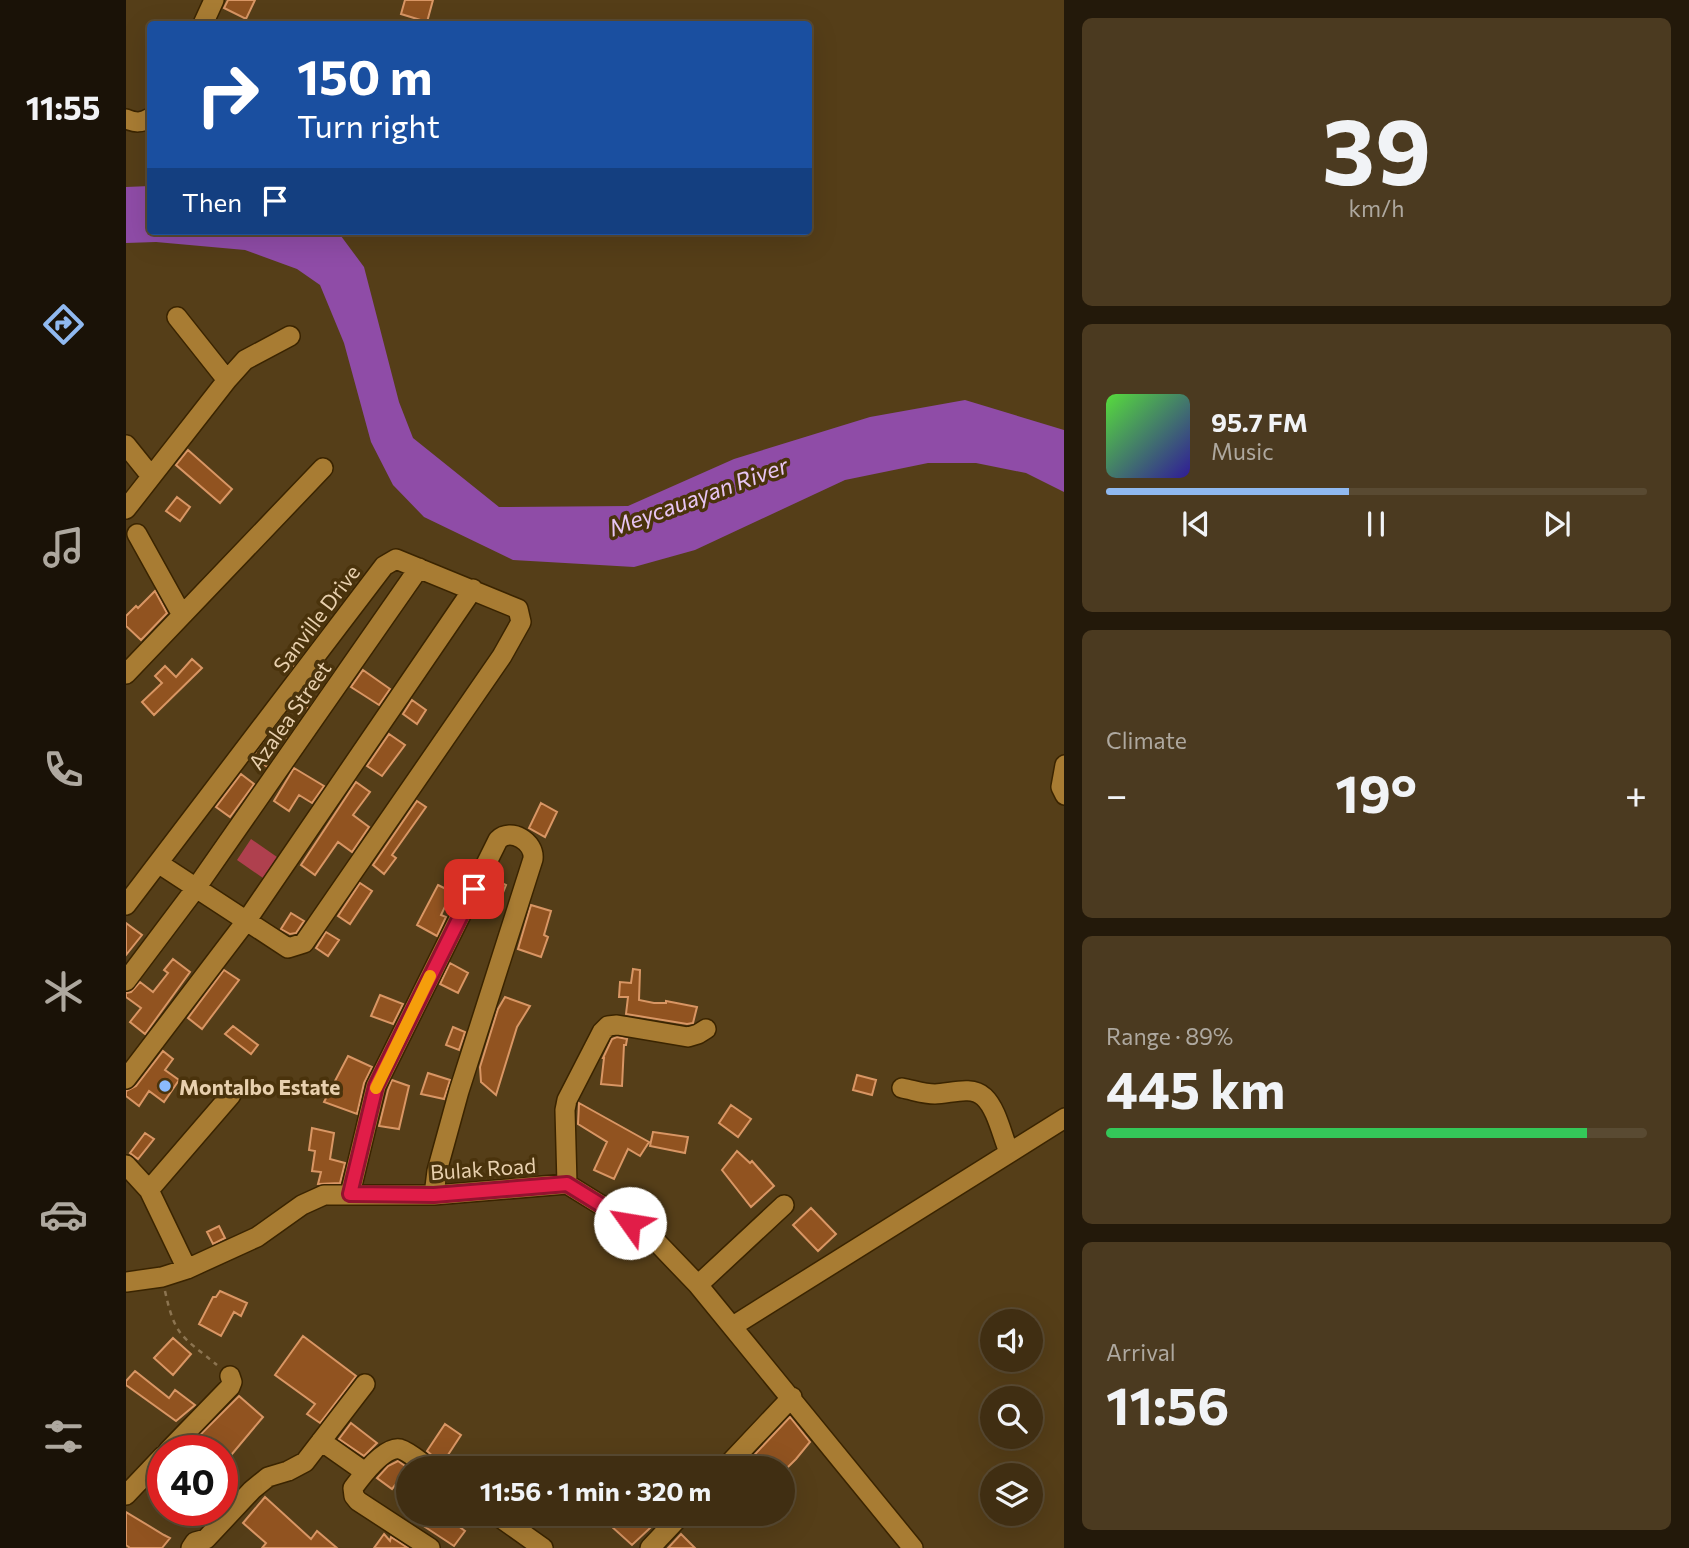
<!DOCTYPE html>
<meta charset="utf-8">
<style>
body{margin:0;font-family:Commissioner,sans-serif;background:#4b3a20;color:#f1f3f6;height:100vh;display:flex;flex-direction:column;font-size:26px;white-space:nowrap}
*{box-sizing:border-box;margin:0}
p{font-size:23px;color:#aea89f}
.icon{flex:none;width:38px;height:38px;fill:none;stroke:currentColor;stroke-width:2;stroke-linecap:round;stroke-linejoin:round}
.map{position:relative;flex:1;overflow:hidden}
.sheet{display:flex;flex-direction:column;gap:18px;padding:18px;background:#23190a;width:625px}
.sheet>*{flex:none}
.guide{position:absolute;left:21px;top:21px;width:665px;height:214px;border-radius:7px;box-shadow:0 7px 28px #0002,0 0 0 2px #594a32;background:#1a4fa0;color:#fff;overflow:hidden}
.controls{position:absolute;left:854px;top:1309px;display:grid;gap:14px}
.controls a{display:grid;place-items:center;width:63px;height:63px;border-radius:50%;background:#402e12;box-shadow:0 7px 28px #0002,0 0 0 2px #594a32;font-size:35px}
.speed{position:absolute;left:21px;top:1435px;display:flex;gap:14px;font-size:35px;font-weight:700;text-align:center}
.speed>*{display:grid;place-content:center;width:91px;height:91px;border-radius:50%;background:#402e12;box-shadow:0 7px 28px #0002,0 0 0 2px #594a32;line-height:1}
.speed .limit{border:10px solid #d22;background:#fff;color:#111}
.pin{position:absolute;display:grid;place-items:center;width:60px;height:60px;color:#fff;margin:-30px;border-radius:14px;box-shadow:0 4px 10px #0006}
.me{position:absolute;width:77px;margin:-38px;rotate:302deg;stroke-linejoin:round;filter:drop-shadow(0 0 5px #0008)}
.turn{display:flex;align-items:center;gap:24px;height:147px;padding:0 35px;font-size:32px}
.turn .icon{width:91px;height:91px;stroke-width:2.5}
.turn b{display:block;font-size:49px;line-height:60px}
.then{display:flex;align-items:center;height:66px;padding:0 35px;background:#0003;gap:14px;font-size:26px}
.big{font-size:52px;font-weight:700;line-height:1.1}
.sheet .card{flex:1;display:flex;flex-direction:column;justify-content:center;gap:10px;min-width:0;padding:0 24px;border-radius:10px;background:#4b3a20}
.sheet .dial{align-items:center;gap:0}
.dial b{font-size:91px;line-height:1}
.song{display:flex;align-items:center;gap:21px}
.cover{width:84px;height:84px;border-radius:10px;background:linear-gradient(135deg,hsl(110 70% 55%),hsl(250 70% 35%))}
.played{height:7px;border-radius:4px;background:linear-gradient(90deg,#90b9f0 45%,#594a32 45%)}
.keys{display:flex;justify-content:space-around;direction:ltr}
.heat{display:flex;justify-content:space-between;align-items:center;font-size:38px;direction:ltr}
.charge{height:10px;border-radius:5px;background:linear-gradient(90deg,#34c759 89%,#594a32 0)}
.trip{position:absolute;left:270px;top:1456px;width:399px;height:70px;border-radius:35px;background:#402e12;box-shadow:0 7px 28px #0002,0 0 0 2px #594a32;font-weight:700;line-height:70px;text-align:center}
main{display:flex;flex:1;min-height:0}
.dock{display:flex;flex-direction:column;width:126px;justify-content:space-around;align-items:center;background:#1a1207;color:#aea89f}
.dock .icon{width:49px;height:49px}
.dock .current{color:#90b9f0}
.dock b{font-size:32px;color:#f1f3f6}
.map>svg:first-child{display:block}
.green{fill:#af404e}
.water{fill:#8f4ca7}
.building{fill:#915320;stroke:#d99664;stroke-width:2}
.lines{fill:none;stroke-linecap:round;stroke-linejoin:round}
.minor-casing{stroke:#3a2400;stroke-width:22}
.path{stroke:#8c7450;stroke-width:2.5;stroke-dasharray:5 5;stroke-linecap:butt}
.minor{stroke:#a87c33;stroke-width:19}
.route-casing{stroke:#92132f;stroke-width:18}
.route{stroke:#e11d48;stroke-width:12}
.slow{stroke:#f59e0b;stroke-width:12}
.poi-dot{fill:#8abafc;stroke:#4a330c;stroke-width:2.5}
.labels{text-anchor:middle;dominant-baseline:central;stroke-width:7;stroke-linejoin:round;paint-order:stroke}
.street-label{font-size:21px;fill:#e8d0ae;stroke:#4a330c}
.poi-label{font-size:21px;font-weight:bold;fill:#e8d0ae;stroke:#4a330c;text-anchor:start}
.water-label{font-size:23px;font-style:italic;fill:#e7c5f4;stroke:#4a330c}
</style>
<main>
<nav class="dock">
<b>11:55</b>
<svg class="icon current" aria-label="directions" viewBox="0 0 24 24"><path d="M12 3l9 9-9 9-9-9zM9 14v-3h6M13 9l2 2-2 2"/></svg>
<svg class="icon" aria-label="music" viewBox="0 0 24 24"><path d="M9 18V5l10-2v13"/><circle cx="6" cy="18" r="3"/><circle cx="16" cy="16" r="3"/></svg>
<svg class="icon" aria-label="phone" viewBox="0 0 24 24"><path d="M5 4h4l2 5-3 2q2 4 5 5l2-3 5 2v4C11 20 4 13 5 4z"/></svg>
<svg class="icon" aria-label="climate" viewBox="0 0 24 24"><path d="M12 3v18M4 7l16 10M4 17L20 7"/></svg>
<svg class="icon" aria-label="car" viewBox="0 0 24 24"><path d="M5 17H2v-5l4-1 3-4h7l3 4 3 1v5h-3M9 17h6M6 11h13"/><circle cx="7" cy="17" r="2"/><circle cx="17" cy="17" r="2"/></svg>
<svg class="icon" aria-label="filters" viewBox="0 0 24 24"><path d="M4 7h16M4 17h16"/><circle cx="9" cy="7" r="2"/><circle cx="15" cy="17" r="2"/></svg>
</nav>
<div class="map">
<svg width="939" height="1548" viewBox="0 0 939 1548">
<rect width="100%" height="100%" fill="#553e18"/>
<!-- green -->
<path class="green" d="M125,839L151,857L137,878L111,860Z"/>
<!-- water -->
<path class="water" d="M24,186V231H206L215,236L238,267L273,402L287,438L373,507L502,506L608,459L744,417L839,400L938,430V492L900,473L850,463H802L719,480L569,550L508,567L387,560L298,517L267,485L245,442L218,343L194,285L171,269L119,250L30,242L0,243V187Z"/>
<!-- building -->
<path class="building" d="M102,0H129L120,19L98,8Z
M279,0H307L301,22L275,14Z
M62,450L106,489L94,503L50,465Z
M51,497L64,507L54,521L40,511Z
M29,591L41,613L15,640L0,626V616L10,606L12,608Z
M169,641L179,649L167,666L156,658Z
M66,659L76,668L28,715L16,702L36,683L29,676L39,666L50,677Z
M237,670L264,689L253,705L225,687Z
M179,691L188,697L178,712L168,704Z
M286,700L300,710L291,724L277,714Z
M152,725L163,733L140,766L128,757Z
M263,734L279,745L256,776L241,766Z
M168,768L198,786L186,803L173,795L163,811L148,801Z
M115,774L128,784L104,817L90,807Z
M230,782L244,792L227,815L243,827L226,852L212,842L189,875L175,865Z
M291,801L300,807L266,855L270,858L258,874L247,865Z
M415,803L431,812L419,837L403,828Z
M367,879L380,885L374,900L360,893Z
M234,883L246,891L224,924L212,916Z
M312,885L326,892L315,915L320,917L311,936L291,925Z
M405,905L425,911L418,935L422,937L415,957L392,949Z
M165,913L178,921L170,933L164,934L155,929Z
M0,923L16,935L0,955Z
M200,932L213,940L202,956L190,948Z
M47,959L64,972L19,1034L4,1022L15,1008L0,997V993L5,992L14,982L27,992L42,973L38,970Z
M324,963L342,973L332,993L314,984Z
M507,969L514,970L513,1000L528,1003H540V1001L571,1007L567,1023L561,1024L500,1014L502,997H493L494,982L505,983Z
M98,970L113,980L76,1029L62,1018Z
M254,995L277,1004L267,1024L245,1016Z
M379,997L404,1006L391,1027L370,1095L355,1082L354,1067L372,1009Z
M107,1026L132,1045L125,1054L99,1034Z
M327,1027L339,1032L333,1050L320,1045Z
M491,1037L501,1039L500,1045H498L496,1086L475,1084L478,1058H477L486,1039Z
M37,1051L47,1059L39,1070L53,1080L38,1102L23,1091L13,1106L0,1096V1091L10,1086Z
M222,1056L246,1067L238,1083L231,1114L198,1102Z
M302,1073L324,1080L318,1099L295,1094Z
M731,1075L750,1080L746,1095L727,1090Z
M266,1080L283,1086L273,1129L253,1126L262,1090Z
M453,1103L523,1142L514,1156L502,1149L488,1179L468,1170L481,1142L452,1124Z
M605,1105L625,1119L612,1137L593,1123Z
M186,1128L208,1133L204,1159L219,1163L214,1183L192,1184L195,1172L186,1171L189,1151L183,1150Z
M527,1132L562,1137L559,1153L524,1146Z
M19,1133L28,1139L12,1159L4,1153Z
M611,1151L624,1163L626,1161L648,1186L625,1207L596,1170Z
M685,1208L710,1234L692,1251L667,1225Z
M93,1226L99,1238L87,1244L81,1232Z
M94,1291L121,1303L115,1316L108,1312L95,1336L73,1324L87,1297H90Z
M177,1336L230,1376L194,1423L181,1414L189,1404L149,1375Z
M47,1338L65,1354L47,1375L28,1358Z
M9,1371L43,1398L49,1390L69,1405L50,1421L0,1385V1381Z
M113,1396L137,1417L96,1466V1451H82L69,1440Z
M664,1417L684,1442L670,1459L661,1468H616Z
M225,1423L251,1443L238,1456L213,1439Z
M319,1424L335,1435L316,1464L301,1451Z
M272,1461L282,1468L266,1489L251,1478L262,1466Z
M139,1497L185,1539L191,1531L211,1548H136L140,1543L117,1523Z
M0,1512L38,1535L44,1538L36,1548H4L0,1545Z
M303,1514H316L339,1531L328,1546L296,1525Z
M497,1514H539L506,1545L485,1526Z
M258,1534L264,1541L265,1537L282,1548H248Z
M555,1534L569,1548H542Z"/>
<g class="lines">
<!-- minor casing -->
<g class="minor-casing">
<path id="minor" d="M77,24L88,0
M0,119C10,123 15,123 24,118
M51,317L101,380
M0,445L25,476
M0,509L101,380L119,360L164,336
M11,534L56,615
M0,674L197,468
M939,765L935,787L939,795
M0,905L258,566L270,559L392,609L395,622L376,656L178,943L162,948L32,863
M0,981L70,888L293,568
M0,1079L121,920L347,589
M776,1088C787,1090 798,1094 809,1094C824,1094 845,1085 858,1097C871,1109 876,1136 883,1152
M0,1165L23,1190L61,1269
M441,1184L439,1110L441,1100L476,1032L482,1026L491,1025L562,1037L572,1034L580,1029
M23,1190L105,1095
M224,1194L250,1086L372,840C385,827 409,842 407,859L333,1091L311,1171L308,1195
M0,1282L36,1277L61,1269L131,1237L176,1205L198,1195H308L441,1184L525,1236L572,1285L787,1548
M572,1285L658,1205
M607,1326L939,1118
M195,1441L239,1472
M42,1451L104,1387L106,1382L104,1376
M303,1468C294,1462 284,1452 274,1449C259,1445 235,1477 227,1488L228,1496L232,1501L304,1548
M599,1468L666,1397
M0,1495L37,1456
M369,1514L417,1548
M65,1548L69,1542L80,1539L126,1490L142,1477L162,1471L179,1462L239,1384
M524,1548L556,1514"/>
</g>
<!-- path -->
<path class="path" d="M39,1291C49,1337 56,1336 91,1365"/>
<!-- minor -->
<use href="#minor" class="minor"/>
</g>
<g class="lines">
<!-- route casing -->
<g class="route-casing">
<path id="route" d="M348,889L250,1086L224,1194L308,1195L441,1184L504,1223"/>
</g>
<!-- route -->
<use href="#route" class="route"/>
<!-- slow -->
<path class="slow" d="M250,1088L304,976"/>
</g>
<!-- markers -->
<circle class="poi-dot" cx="39" cy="1086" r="7"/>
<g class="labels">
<!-- street labels -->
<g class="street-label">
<text transform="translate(190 618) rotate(-53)">Sanville Drive</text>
<text transform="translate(163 715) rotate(-55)">Azalea Street</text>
<text transform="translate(357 1168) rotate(-4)">Bulak Road</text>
</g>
<!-- poi labels -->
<g class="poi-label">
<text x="53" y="1086">Montalbo Estate</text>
</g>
<!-- water labels -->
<g class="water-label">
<text transform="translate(572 496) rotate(-20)">Meycauayan River</text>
</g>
</g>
</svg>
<div class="controls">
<a><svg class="icon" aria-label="sound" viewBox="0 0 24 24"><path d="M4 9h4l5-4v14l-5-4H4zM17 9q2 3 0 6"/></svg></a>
<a><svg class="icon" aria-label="search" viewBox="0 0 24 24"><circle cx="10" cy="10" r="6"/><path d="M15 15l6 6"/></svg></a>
<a><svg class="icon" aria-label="layers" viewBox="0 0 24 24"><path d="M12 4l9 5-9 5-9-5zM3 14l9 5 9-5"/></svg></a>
</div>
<div class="speed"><div class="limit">40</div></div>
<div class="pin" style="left:348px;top:889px;background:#d93025"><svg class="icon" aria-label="arrive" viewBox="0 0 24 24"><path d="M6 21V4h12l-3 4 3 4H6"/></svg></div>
<svg class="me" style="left:504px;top:1223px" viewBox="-20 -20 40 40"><circle r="19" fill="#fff"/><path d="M0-13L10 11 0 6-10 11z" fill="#e11d48"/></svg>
<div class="trip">11:56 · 1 min · 320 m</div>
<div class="guide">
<div class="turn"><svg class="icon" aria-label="right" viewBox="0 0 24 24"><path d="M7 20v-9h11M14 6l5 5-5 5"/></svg><div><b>150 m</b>Turn right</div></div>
<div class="then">Then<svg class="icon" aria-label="arrive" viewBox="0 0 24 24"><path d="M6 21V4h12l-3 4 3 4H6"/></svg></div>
</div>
</div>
<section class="sheet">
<div class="card dial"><b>39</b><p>km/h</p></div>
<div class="card">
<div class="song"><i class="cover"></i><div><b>95.7 FM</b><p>Music</p></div></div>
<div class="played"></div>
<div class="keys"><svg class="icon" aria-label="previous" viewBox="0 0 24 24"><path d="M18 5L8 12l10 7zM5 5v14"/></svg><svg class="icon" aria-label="pause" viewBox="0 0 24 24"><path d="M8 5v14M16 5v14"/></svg><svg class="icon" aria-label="next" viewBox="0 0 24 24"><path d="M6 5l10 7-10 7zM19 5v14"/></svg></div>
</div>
<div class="card"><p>Climate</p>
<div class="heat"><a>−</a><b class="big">19°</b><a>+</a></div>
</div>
<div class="card"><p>Range · 89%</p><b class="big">445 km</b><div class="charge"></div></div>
<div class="card"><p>Arrival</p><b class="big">11:56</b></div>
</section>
</main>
